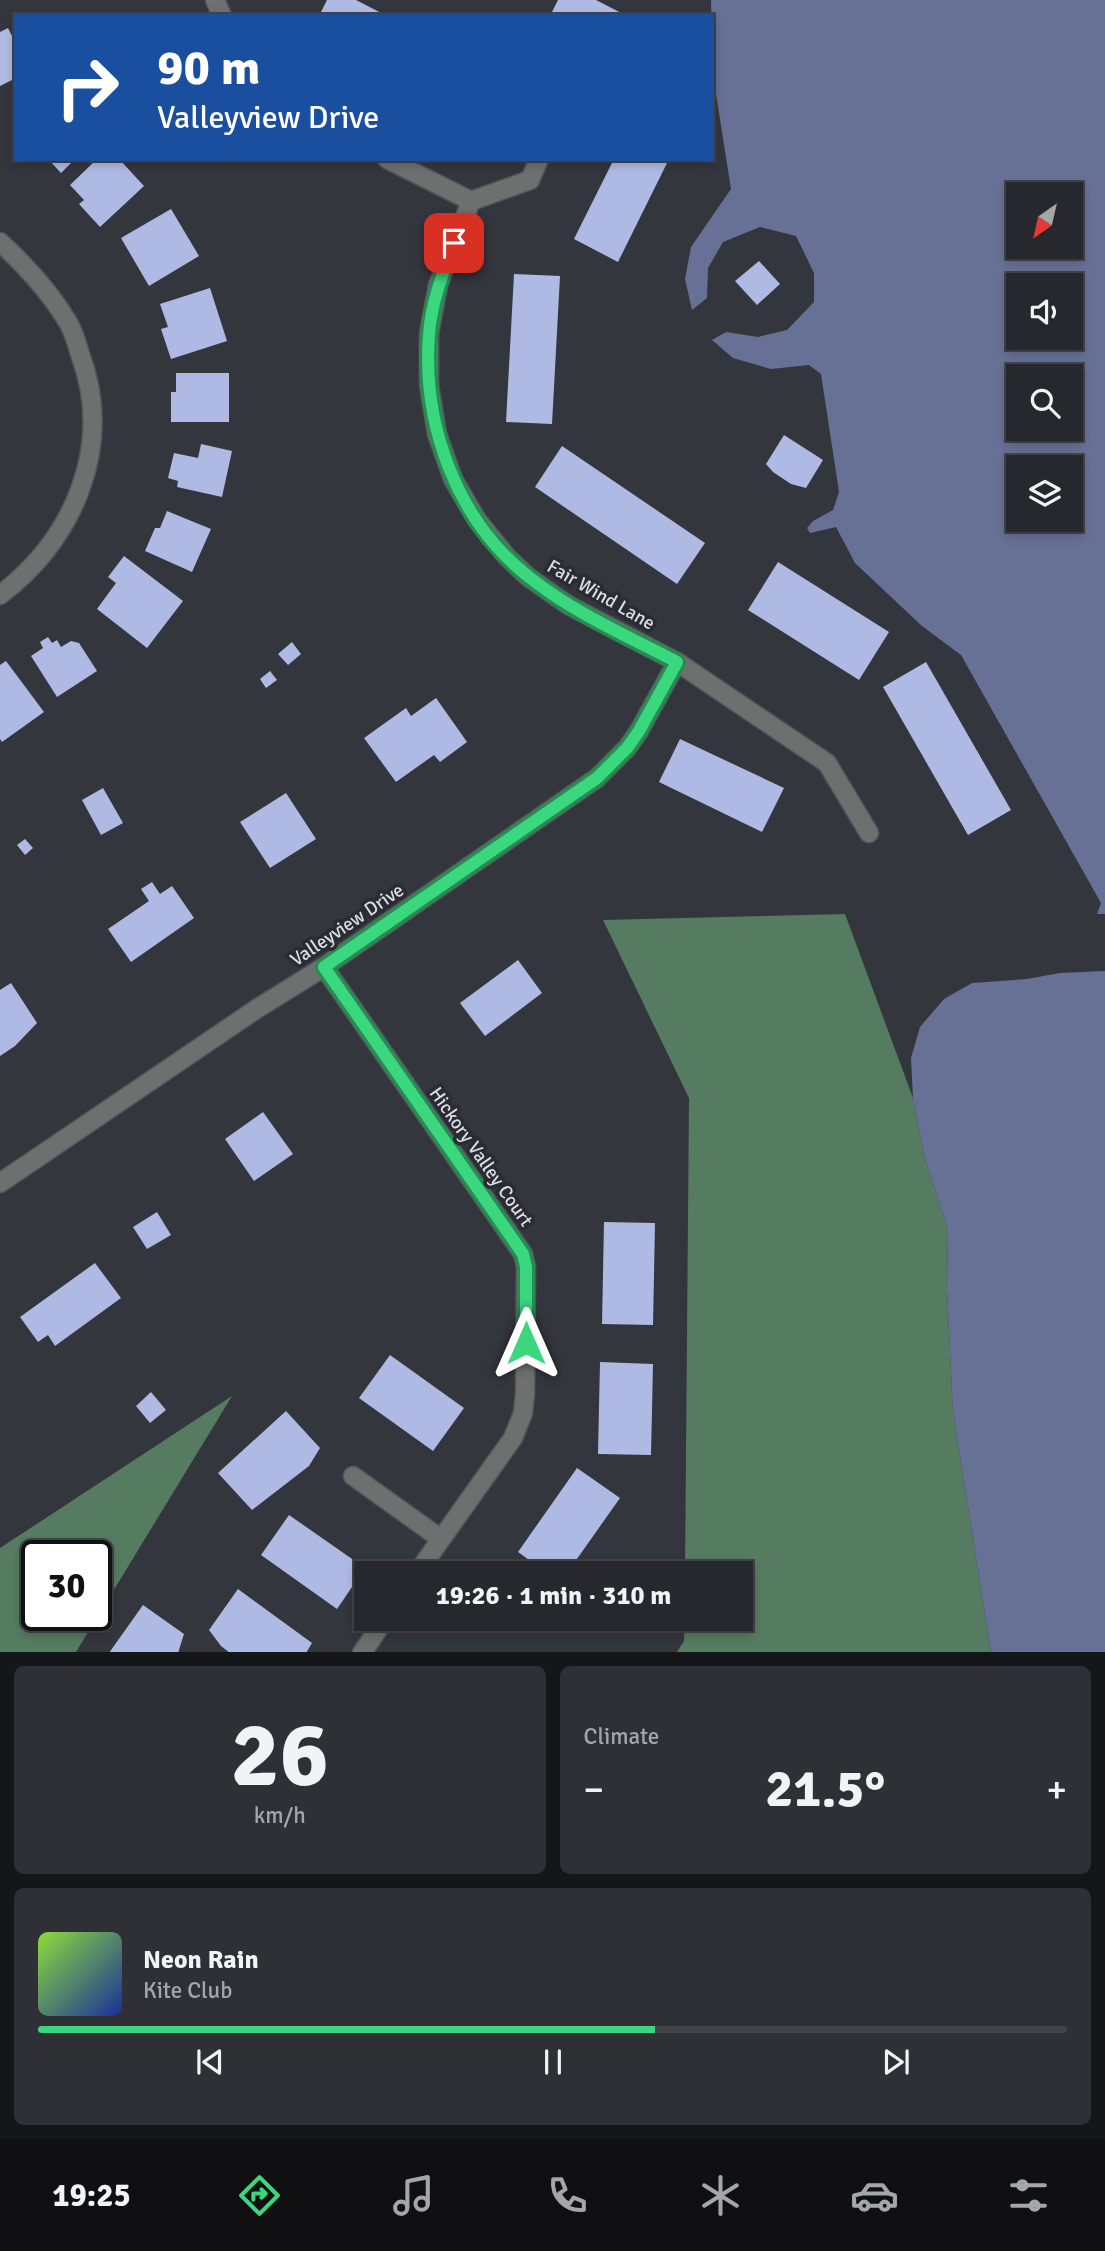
<!DOCTYPE html>
<meta charset="utf-8">
<style>
body{margin:0;font-family:Signika,sans-serif;background:#2f3036;color:#f1f3f6;height:100vh;display:flex;flex-direction:column;font-size:26px;white-space:nowrap}
*{box-sizing:border-box;margin:0}
p{font-size:23px;color:#a4a6aa}
.icon{flex:none;width:38px;height:38px;fill:none;stroke:currentColor;stroke-width:2;stroke-linecap:round;stroke-linejoin:round}
.map{position:relative;height:1652px;overflow:hidden}
.sheet{display:flex;flex-direction:column;gap:14px;padding:14px;background:#151619;flex:1}
.sheet>*{flex:none}
.banner{position:absolute;left:14px;top:14px;width:700px;height:147px;border-radius:0px;box-shadow:0 4px 10px #0003,0 0 0 2px #43444a;background:#1a4fa0;color:#fff;overflow:hidden}
.needle{width:46px;rotate:214deg}
.buttons{position:absolute;left:1006px;top:182px;display:grid;gap:14px}
.buttons a{display:grid;place-items:center;width:77px;height:77px;border-radius:0px;background:#27282e;box-shadow:0 4px 10px #0003,0 0 0 2px #43444a;font-size:35px}
.speed{position:absolute;left:21px;top:1540px;display:flex;gap:14px;font-size:35px;font-weight:700;text-align:center}
.speed>*{display:grid;place-content:center;width:91px;height:91px;border-radius:50%;background:#27282e;box-shadow:0 4px 10px #0003,0 0 0 2px #43444a;line-height:1}
.speed .limit{border:4px solid #111;border-radius:10px;background:#fff;color:#111}
.pin{position:absolute;display:grid;place-items:center;width:60px;height:60px;color:#fff;margin:-30px;border-radius:14px;box-shadow:0 4px 10px #0006}
.me{position:absolute;width:77px;margin:-38px;rotate:0deg;stroke-linejoin:round;filter:drop-shadow(0 0 5px #0008)}
.turn{display:flex;align-items:center;gap:24px;height:147px;padding:0 28px;font-size:32px}
.turn .icon{width:91px;height:91px;stroke-width:2.5}
.turn b{display:block;font-size:49px;line-height:60px}
.big{font-size:52px;font-weight:700;line-height:1.1}
.sheet .tile{flex:1;display:flex;flex-direction:column;justify-content:center;gap:10px;min-width:0;padding:0 24px;border-radius:10px;background:#2f3036}
.sheet .dial{align-items:center;gap:0}
.dial b{font-size:91px;line-height:1}
.song{display:flex;align-items:center;gap:21px}
.cover{width:84px;height:84px;border-radius:10px;background:linear-gradient(135deg,hsl(90 70% 55%),hsl(230 70% 35%))}
.played{height:7px;border-radius:4px;background:linear-gradient(90deg,#3bd77e 60%,#43444a 60%)}
.keys{display:flex;justify-content:space-around;direction:ltr}
.heat{display:flex;justify-content:space-between;align-items:center;font-size:38px;direction:ltr}
.sheet .tiles{flex:1;display:grid;gap:14px;grid-template-columns:1fr 1fr}
.tile:last-child{grid-column:span 2}
.trip{position:absolute;left:354px;top:1561px;width:399px;height:70px;border-radius:0px;background:#27282e;box-shadow:0 4px 10px #0003,0 0 0 2px #43444a;font-weight:700;line-height:70px;text-align:center}
.tab-bar{display:flex;height:112px;justify-content:space-around;align-items:center;background:#101012;color:#a4a6aa}
.tab-bar .icon{width:49px;height:49px}
.tab-bar .selected{color:#3bd77e}
.tab-bar b{font-size:32px;color:#f1f3f6}
.map>svg:first-child{display:block}
.forest{fill:#557b60;fill-rule:evenodd}
.water{fill:#677196;fill-rule:evenodd}
.building{fill:#afbae4}
.lines{fill:none;stroke-linecap:round;stroke-linejoin:round}
.minor-casing{stroke:#52545b;stroke-width:21}
.minor{stroke:#6d706e;stroke-width:18}
.route-casing{stroke:#268c52;stroke-width:18}
.route{stroke:#3bd77e;stroke-width:12}
.labels{text-anchor:middle;dominant-baseline:central;stroke-width:7;stroke-linejoin:round;paint-order:stroke}
.street-label{font-size:19px;fill:#dcdde2;stroke:#2a2c33}
</style>
<div class="map">
<svg width="1105" height="1653" viewBox="0 0 1105 1653">
<rect width="100%" height="100%" fill="#34363d"/>
<!-- forest -->
<path class="forest" d="M845,914L913,1098L925,1159L948,1229L947,1291L953,1412L991,1652H677L684,1641L685,1619H740V1573H685L689,1098L603,920Z
M232,1396L76,1652H0V1548ZM37,1556H96V1615H37Z"/>
<!-- water -->
<path class="water" d="M711,0H1105V914H1097L1101,903L961,655L922,626L855,563L836,527L810,533L807,528L813,521L833,510L839,492L821,374L809,365L771,369L733,358L712,340L726,332L758,337L787,330L814,302V273L796,236L760,227L723,242L708,268L707,298L692,310L685,279L691,247L731,189L713,75ZM1018,194H1071V247H1018ZM1018,285H1071V338H1018ZM1018,376H1071V429H1018ZM1018,467H1071V520H1018Z
M1105,971V1652H991L953,1412L947,1291L948,1229L925,1159L913,1098L911,1058L920,1027L944,999L972,983L1027,979L1060,973Z"/>
<!-- building -->
<path class="building" d="M327,0H356L387,16H319Z
M558,0H596L627,16H550Z
M8,28L16,44V78L0,86V32Z
M48,159H75L61,173Z
M97,159H119L144,186L100,227L79,204L84,200L70,185Z
M614,159H669L618,262L574,239Z
M171,209L199,256L149,286L121,238Z
M759,261L780,284L757,305L735,281Z
M514,274L560,276L552,424L506,422Z
M210,288L227,341L171,359L161,329L168,327L160,304Z
M176,373H229V422H171V392H176Z
M784,435L823,460L806,488L791,484L773,472L766,464Z
M201,444L232,451L222,497L177,487L178,481L168,478L174,453L198,458Z
M562,446L705,543L677,584L535,487Z
M167,511L211,529L192,572L145,551L155,528H160Z
M124,556L183,601L147,648L97,609L116,583L108,577Z
M778,562L889,632L859,680L748,610Z
M48,637L52,643L57,640L61,647L71,641L79,643L97,671L57,697L31,656L43,648L40,642Z
M292,642L301,654L288,665L278,654Z
M6,661L44,712L2,742L0,739V665Z
M926,662L1011,810L968,835L883,687Z
M270,671L277,680L266,688L260,679Z
M436,698L467,742L440,762L434,755L396,782L364,738L406,708L411,716Z
M680,739L784,788L762,832L659,782Z
M103,788L123,823L101,835L82,800Z
M286,793L316,839L270,868L240,822Z
M25,839L33,848L25,855L17,845Z
M152,882L160,894L172,886L194,918L131,962L108,929L149,901L141,889Z
M518,960L542,993L485,1036L460,1003Z
M11,983L37,1023L15,1046L0,1056V990Z
M263,1112L293,1154L254,1181L225,1139Z
M157,1212L171,1235L147,1249L133,1227Z
M604,1222L655,1223L653,1325L602,1324Z
M95,1263L121,1298L55,1346L48,1335L38,1342L20,1317Z
M390,1355L464,1408L433,1451L359,1398Z
M600,1362L653,1364L651,1455L598,1454Z
M151,1392L166,1410L150,1423L136,1406Z
M286,1411L320,1448L309,1466L252,1510L218,1473Z
M577,1468L620,1498L567,1573H547L518,1552Z
M289,1515L365,1568L337,1609L261,1555Z
M238,1589L312,1643L306,1653H230L221,1646L209,1630Z
M143,1605L184,1634L178,1653H109Z"/>
<g class="lines">
<!-- minor casing -->
<g class="minor-casing">
<path id="minor" d="M215,0L222,16
M387,159L471,201
M539,159L530,180L471,201L438,285L429,334V385L437,434L453,479L477,520L507,557L528,577L568,605L677,662L827,763L869,833
M0,242C26,266 51,293 69,324C74,333 77,344 80,354C114,445 75,538 0,595
M324,967L523,1254L526,1267L525,1394L523,1413L513,1438L417,1573
M0,1183L258,1008L324,967L597,778L627,748L639,731L677,662
M353,1476L441,1539
M362,1653L385,1619"/>
</g>
<!-- minor -->
<use href="#minor" class="minor"/>
</g>
<g class="lines">
<!-- route casing -->
<g class="route-casing">
<path id="route" d="M454,243C443,273 431,303 429,335C422,425 457,521 529,577C574,613 627,636 677,662L639,731L627,748L597,778L324,967L523,1254L526,1267V1343"/>
</g>
<!-- route -->
<use href="#route" class="route"/>
</g>
<g class="labels">
<!-- street labels -->
<g class="street-label">
<text transform="translate(601 595) rotate(30)">Fair Wind Lane</text>
<text transform="translate(347 925) rotate(-34)">Valleyview Drive</text>
<text transform="translate(481 1157) rotate(55)">Hickory Valley Court</text>
</g>
</g>
</svg>
<div class="buttons">
<a><svg class="needle" viewBox="-14 -14 28 28"><path d="M0-13l5 13h-10z" fill="#e53935"/><path d="M0 13l5-13h-10z" fill="#a4a6aa"/></svg></a>
<a><svg class="icon" aria-label="sound" viewBox="0 0 24 24"><path d="M4 9h4l5-4v14l-5-4H4zM17 9q2 3 0 6"/></svg></a>
<a><svg class="icon" aria-label="search" viewBox="0 0 24 24"><circle cx="10" cy="10" r="6"/><path d="M15 15l6 6"/></svg></a>
<a><svg class="icon" aria-label="layers" viewBox="0 0 24 24"><path d="M12 4l9 5-9 5-9-5zM3 14l9 5 9-5"/></svg></a>
</div>
<div class="speed"><div class="limit">30</div></div>
<div class="pin" style="left:454px;top:243px;background:#d93025"><svg class="icon" aria-label="arrive" viewBox="0 0 24 24"><path d="M6 21V4h12l-3 4 3 4H6"/></svg></div>
<svg class="me" style="left:526px;top:1343px" viewBox="-20 -20 40 40"><path d="M0-17L14 15 0 8-14 15z" fill="#3bd77e" stroke="#fff" stroke-width="4"/></svg>
<div class="trip">19:26 · 1 min · 310 m</div>
<div class="banner">
<div class="turn"><svg class="icon" aria-label="right" viewBox="0 0 24 24"><path d="M7 20v-9h11M14 6l5 5-5 5"/></svg><div><b>90 m</b>Valleyview Drive</div></div>
</div>
</div>
<section class="sheet">
<div class="tiles">
<div class="tile dial"><b>26</b><p>km/h</p></div>
<div class="tile"><p>Climate</p>
<div class="heat"><a>−</a><b class="big">21.5°</b><a>+</a></div>
</div>
<div class="tile">
<div class="song"><i class="cover"></i><div><b>Neon Rain</b><p>Kite Club</p></div></div>
<div class="played"></div>
<div class="keys"><svg class="icon" aria-label="previous" viewBox="0 0 24 24"><path d="M18 5L8 12l10 7zM5 5v14"/></svg><svg class="icon" aria-label="pause" viewBox="0 0 24 24"><path d="M8 5v14M16 5v14"/></svg><svg class="icon" aria-label="next" viewBox="0 0 24 24"><path d="M6 5l10 7-10 7zM19 5v14"/></svg></div>
</div>
</div>
</section>
<nav class="tab-bar">
<b>19:25</b>
<svg class="icon selected" aria-label="directions" viewBox="0 0 24 24"><path d="M12 3l9 9-9 9-9-9zM9 14v-3h6M13 9l2 2-2 2"/></svg>
<svg class="icon" aria-label="music" viewBox="0 0 24 24"><path d="M9 18V5l10-2v13"/><circle cx="6" cy="18" r="3"/><circle cx="16" cy="16" r="3"/></svg>
<svg class="icon" aria-label="phone" viewBox="0 0 24 24"><path d="M5 4h4l2 5-3 2q2 4 5 5l2-3 5 2v4C11 20 4 13 5 4z"/></svg>
<svg class="icon" aria-label="climate" viewBox="0 0 24 24"><path d="M12 3v18M4 7l16 10M4 17L20 7"/></svg>
<svg class="icon" aria-label="car" viewBox="0 0 24 24"><path d="M5 17H2v-5l4-1 3-4h7l3 4 3 1v5h-3M9 17h6M6 11h13"/><circle cx="7" cy="17" r="2"/><circle cx="17" cy="17" r="2"/></svg>
<svg class="icon" aria-label="filters" viewBox="0 0 24 24"><path d="M4 7h16M4 17h16"/><circle cx="9" cy="7" r="2"/><circle cx="15" cy="17" r="2"/></svg>
</nav>
